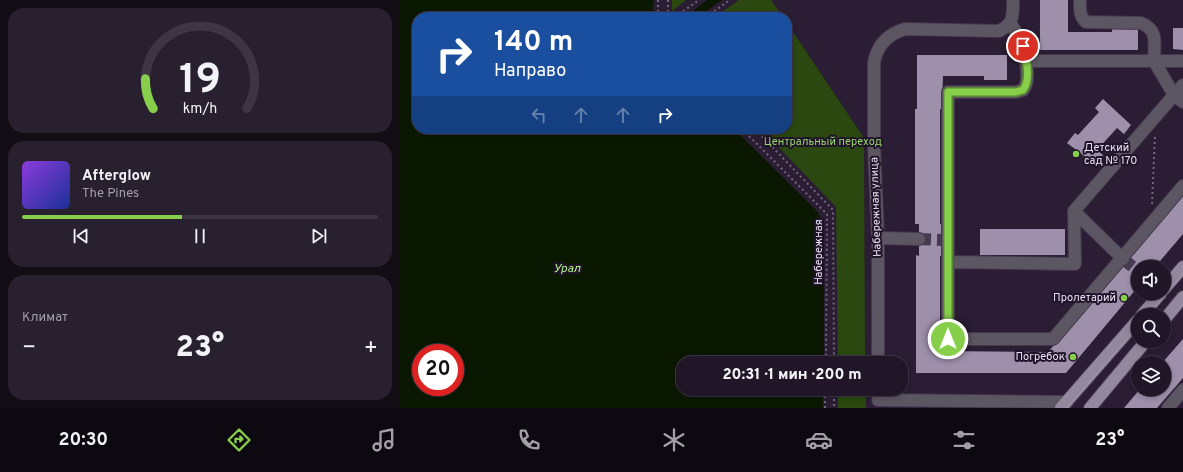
<!DOCTYPE html>
<html lang="ru">
<meta charset="utf-8">
<style>
body{margin:0;font-family:Overpass,sans-serif;background:#281f2f;color:#f1f3f6;height:100vh;display:flex;flex-direction:column;font-size:15px;white-space:nowrap}
*{box-sizing:border-box;margin:0}
p{font-size:13px;color:#a29fa7}
.icon{flex:none;width:22px;height:22px;fill:none;stroke:currentColor;stroke-width:2;stroke-linecap:round;stroke-linejoin:round}
.map{position:relative;flex:1;overflow:hidden}
.sheet{display:flex;flex-direction:column;gap:8px;padding:8px;background:#120c15;width:400px}
.sheet>*{flex:none}
.banner{position:absolute;left:12px;top:12px;width:380px;height:122px;border-radius:16px;box-shadow:0 2px 6px #0003,0 0 0 1px #3d3544;background:#1a4fa0;color:#fff;overflow:hidden}
.fabs{position:absolute;left:731px;top:260px;display:grid;gap:8px}
.fabs a{display:grid;place-items:center;width:40px;height:40px;border-radius:50%;background:#201627;box-shadow:0 2px 6px #0003,0 0 0 1px #3d3544;font-size:20px}
.speed{position:absolute;left:12px;top:344px;display:flex;gap:8px;font-size:20px;font-weight:700;text-align:center}
.speed>*{display:grid;place-content:center;width:52px;height:52px;border-radius:50%;background:#201627;box-shadow:0 2px 6px #0003,0 0 0 1px #3d3544;line-height:1}
.speed .limit{border:6px solid #d22;background:#fff;color:#111}
.pin{position:absolute;display:grid;place-items:center;width:34px;height:34px;color:#fff;margin:-17px;border:2px solid #fff;border-radius:50%;box-shadow:0 1px 4px #0007}
.me{position:absolute;width:44px;margin:-22px;rotate:0deg;stroke-linejoin:round;filter:drop-shadow(0 0 3px #0008)}
.turn{display:flex;align-items:center;gap:14px;height:84px;padding:0 16px;font-size:18px}
.turn .icon{width:52px;height:52px;stroke-width:2.5}
.turn b{display:block;font-size:28px;line-height:34px}
.lanes{display:flex;align-items:center;height:38px;padding:0 16px;background:#0003;justify-content:center;gap:20px;direction:ltr}
.lanes .off{opacity:.35}
.big{font-size:30px;font-weight:800;line-height:1.1}
.sheet .card{flex:1;display:flex;flex-direction:column;justify-content:center;gap:6px;min-width:0;padding:0 14px;border-radius:16px;background:#281f2f}
.sheet .dial{align-items:center;gap:0}
.dial svg{height:104px;overflow:visible;fill:none;stroke:#3d3544;stroke-width:7;stroke-linecap:round;text-anchor:middle}
.dial text{fill:#f1f3f6;stroke:none}
.song{display:flex;align-items:center;gap:12px}
.cover{width:48px;height:48px;border-radius:6px;background:linear-gradient(135deg,hsl(270 70% 55%),hsl(230 70% 35%))}
.played{height:4px;border-radius:2px;background:linear-gradient(90deg,#87cf4b 45%,#3d3544 45%)}
.keys{display:flex;justify-content:space-around;direction:ltr}
.heat{display:flex;justify-content:space-between;align-items:center;font-size:22px;direction:ltr}
.trip{position:absolute;left:276px;top:356px;width:232px;height:40px;border-radius:16px;background:#201627;box-shadow:0 2px 6px #0003,0 0 0 1px #3d3544;font-weight:800;line-height:40px;text-align:center}
.tabs{display:flex;height:64px;justify-content:space-around;align-items:center;background:#0d0910;color:#a29fa7}
.tabs .icon{width:28px;height:28px}
.tabs .active{color:#87cf4b}
.tabs b{font-size:18px;color:#f1f3f6}
main{display:flex;flex:1;min-height:0}
.map>svg:first-child{display:block}
.green{fill:#2a480f}
.water{fill:#0a1801;fill-rule:evenodd}
.building{fill:#9e8fab}
.lines{fill:none;stroke-linecap:round;stroke-linejoin:round}
.minor-tunnel{stroke:#463a50;stroke-width:12;stroke-dasharray:12 6;stroke-linecap:butt}
.minor-casing{stroke:#45384e;stroke-width:14}
.major-casing{stroke:#45384e;stroke-width:14}
.path{stroke:#73677c;stroke-width:2;stroke-dasharray:2 3;stroke-linecap:butt}
.minor{stroke:#5c5662;stroke-width:12}
.major{stroke:#94889f;stroke-width:12}
.tram{stroke:#a197aa;stroke-width:1}
.route-casing{stroke:#588731;stroke-width:10}
.route{stroke:#87cf4b;stroke-width:7}
.poi-dot{fill:#87cf4b;stroke:#20142a;stroke-width:1.5}
.labels{text-anchor:middle;dominant-baseline:central;stroke-width:4;stroke-linejoin:round;paint-order:stroke}
.park-label{font-size:11px;fill:#97d46a;stroke:#20142a}
.poi-label{font-size:11px;fill:#e8e0f0;stroke:#20142a;text-anchor:end}
.street-label{font-size:11px;fill:#e8e0f0;stroke:#20142a}
.water-label{font-size:12px;font-style:italic;fill:#b6f489;stroke:#20142a}
</style>
<main>
<section class="sheet">
<div class="card dial"><svg viewBox="0 0 100 80">
<path d="M14 69A42 42 0 1 1 86 69"/>
<path d="M14 69A42 42 0 0 1 8 46" stroke="#87cf4b"/>
<text x="50" y="56" font-size="32" font-weight="700">19</text>
<text x="50" y="72" font-size="11">km/h</text>
</svg></div>
<div class="card">
<div class="song"><i class="cover"></i><div><b>Afterglow</b><p>The Pines</p></div></div>
<div class="played"></div>
<div class="keys"><svg class="icon" aria-label="previous" viewBox="0 0 24 24"><path d="M18 5L8 12l10 7zM5 5v14"/></svg><svg class="icon" aria-label="pause" viewBox="0 0 24 24"><path d="M8 5v14M16 5v14"/></svg><svg class="icon" aria-label="next" viewBox="0 0 24 24"><path d="M6 5l10 7-10 7zM19 5v14"/></svg></div>
</div>
<div class="card"><p>Климат</p>
<div class="heat"><a>−</a><b class="big">23°</b><a>+</a></div>
</div>
</section>
<div class="map">
<svg width="783" height="408" viewBox="0 0 783 408">
<rect width="100%" height="100%" fill="#2a1d34"/>
<!-- green -->
<path class="green" d="M272,0H286L272,11Z
M339,0H371L383,17H315Z
M387,23L464,138L465,363H438L436,207L361,129H387Z
M438,389H466V408H438Z"/>
<!-- water -->
<path class="water" d="M0,0H254L252,17H17V129H334L418,212L422,223L424,237V363H283V389H423V408H0ZM21,353H55V387H21Z
M307,0H322L298,17H296L292,12Z"/>
<!-- building -->
<path class="building" d="M640,0H668V32H712V26H738V50H640Z
M773,28H783V50L773,49Z
M517,55H607V80H584V76H543L542,109H540V224H543V256H540V351L648,352L783,195V234L755,267L750,264L747,267H738V278L733,283L737,288L666,373H516V255L519,256V224H515V109H517Z
M703,99L731,125L724,134L717,128L697,150L703,155L695,164L667,143L675,133L678,135L699,112L695,108Z
M580,229H665V255H580Z
M783,339V378L757,408H724L740,389H764V363H762Z"/>
<g class="lines">
<!-- minor-tunnel -->
<path class="minor-tunnel" d="M519,239L543,240
M723,259L738,271"/>
<!-- minor casing -->
<g class="minor-casing">
<path id="minor" d="M610,23C621,38 626,53 627,71C627,78 628,84 623,90L616,92H548V339H653L783,186
M626,61H754C754,44 759,30 741,23L686,22C679,16 680,9 680,0
M754,61L774,95L783,85
M754,61H783
M674,211L723,259
M478,238L519,239
M548,262L675,264L674,211L774,95L783,102
M478,363V238L474,145V63C477,45 488,34 505,29L599,31C614,24 613,15 613,0
M478,400L667,402
M768,408L783,390"/>
</g>
<!-- major casing -->
<g class="major-casing">
<path id="major" d="M764,289L783,267
M742,315L761,293
M764,320L783,297
M661,408L738,320
M690,408L746,341"/>
</g>
<!-- path -->
<path class="path" d="M258,0V17
M268,0V17
M275,17L299,0
M306,17L330,0
M342,129L427,214L426,363
M355,129L433,210L434,363
M752,204L755,135
M434,389V408
M425,408V389"/>
<!-- minor -->
<use href="#minor" class="minor"/>
<!-- major -->
<use href="#major" class="major"/>
<!-- tram -->
<path class="tram" d="M748,315L783,274
M667,408L738,326"/>
</g>
<g class="lines">
<!-- route casing -->
<g class="route-casing">
<path id="route" d="M548,339V92H616L623,90C631,80 626,57 623,46"/>
</g>
<!-- route -->
<use href="#route" class="route"/>
</g>
<!-- markers -->
<g class="poi-dot">
<circle cx="676" cy="154" r="4"/>
<circle cx="724" cy="298" r="4"/>
<circle cx="673" cy="357" r="4"/>
</g>
<g class="labels">
<!-- park labels -->
<g class="park-label">
<text x="423" y="142">Центральный переход</text>
</g>
<!-- poi labels -->
<g class="poi-label">
<text x="684" y="148" text-anchor="start">Детский<tspan x="684" dy="13">сад № 170</tspan></text>
<text x="716" y="298">Пролетарий</text>
<text x="665" y="357">Погребок</text>
</g>
<!-- street labels -->
<g class="street-label">
<text transform="translate(476 207) rotate(-92)">Набережная улица</text>
<text transform="translate(419 252) rotate(-90)">Набережная</text>
</g>
<!-- water labels -->
<g class="water-label">
<text x="167" y="269">Урал</text>
</g>
</g>
</svg>
<div class="fabs">
<a><svg class="icon" aria-label="sound" viewBox="0 0 24 24"><path d="M4 9h4l5-4v14l-5-4H4zM17 9q2 3 0 6"/></svg></a>
<a><svg class="icon" aria-label="search" viewBox="0 0 24 24"><circle cx="10" cy="10" r="6"/><path d="M15 15l6 6"/></svg></a>
<a><svg class="icon" aria-label="layers" viewBox="0 0 24 24"><path d="M12 4l9 5-9 5-9-5zM3 14l9 5 9-5"/></svg></a>
</div>
<div class="speed"><div class="limit">20</div></div>
<div class="pin" style="left:623px;top:46px;background:#d93025"><svg class="icon" aria-label="arrive" viewBox="0 0 24 24"><path d="M6 21V4h12l-3 4 3 4H6"/></svg></div>
<svg class="me" style="left:548px;top:339px" viewBox="-20 -20 40 40"><circle r="17" fill="#87cf4b" stroke="#fff" stroke-width="3"/><path d="M0-11L8 9 0 5-8 9z" fill="#fff"/></svg>
<div class="trip">20:31 · 1 мин · 200 m</div>
<div class="banner">
<div class="turn"><svg class="icon" aria-label="right" viewBox="0 0 24 24"><path d="M7 20v-9h11M14 6l5 5-5 5"/></svg><div><b>140 m</b>Направо</div></div>
<div class="lanes"><svg class="icon off" aria-label="left" viewBox="0 0 24 24"><path d="M17 20v-9H6M10 6l-5 5 5 5"/></svg><svg class="icon off" aria-label="ahead" viewBox="0 0 24 24"><path d="M12 20V5M6 11l6-6 6 6"/></svg><svg class="icon off" aria-label="ahead" viewBox="0 0 24 24"><path d="M12 20V5M6 11l6-6 6 6"/></svg><svg class="icon" aria-label="right" viewBox="0 0 24 24"><path d="M7 20v-9h11M14 6l5 5-5 5"/></svg></div>
</div>
</div>
</main>
<nav class="tabs">
<b>20:30</b>
<svg class="icon active" aria-label="directions" viewBox="0 0 24 24"><path d="M12 3l9 9-9 9-9-9zM9 14v-3h6M13 9l2 2-2 2"/></svg>
<svg class="icon" aria-label="music" viewBox="0 0 24 24"><path d="M9 18V5l10-2v13"/><circle cx="6" cy="18" r="3"/><circle cx="16" cy="16" r="3"/></svg>
<svg class="icon" aria-label="phone" viewBox="0 0 24 24"><path d="M5 4h4l2 5-3 2q2 4 5 5l2-3 5 2v4C11 20 4 13 5 4z"/></svg>
<svg class="icon" aria-label="climate" viewBox="0 0 24 24"><path d="M12 3v18M4 7l16 10M4 17L20 7"/></svg>
<svg class="icon" aria-label="car" viewBox="0 0 24 24"><path d="M5 17H2v-5l4-1 3-4h7l3 4 3 1v5h-3M9 17h6M6 11h13"/><circle cx="7" cy="17" r="2"/><circle cx="17" cy="17" r="2"/></svg>
<svg class="icon" aria-label="filters" viewBox="0 0 24 24"><path d="M4 7h16M4 17h16"/><circle cx="9" cy="7" r="2"/><circle cx="15" cy="17" r="2"/></svg>
<b>23°</b>
</nav>
